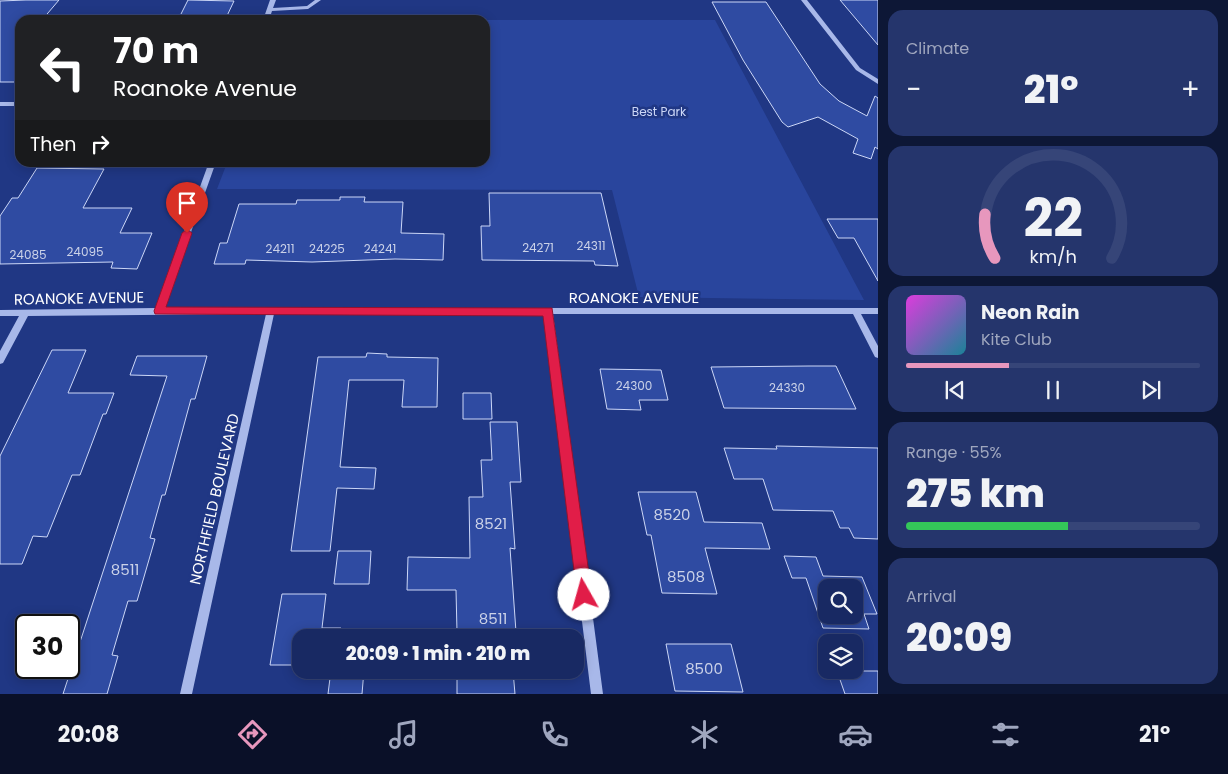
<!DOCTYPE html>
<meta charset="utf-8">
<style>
body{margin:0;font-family:Poppins,sans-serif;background:#25356c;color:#f1f3f6;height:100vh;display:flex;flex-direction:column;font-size:19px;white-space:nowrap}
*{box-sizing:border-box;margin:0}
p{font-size:16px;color:#9fa6be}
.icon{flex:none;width:28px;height:28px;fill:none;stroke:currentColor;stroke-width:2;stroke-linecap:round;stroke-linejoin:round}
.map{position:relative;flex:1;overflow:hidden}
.details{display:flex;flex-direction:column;gap:10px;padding:10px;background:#0d1736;width:350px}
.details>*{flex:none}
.guide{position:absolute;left:15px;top:15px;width:475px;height:152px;border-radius:15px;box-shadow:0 2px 12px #0003,0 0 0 1px #364578;background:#202124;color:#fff;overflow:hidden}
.tools{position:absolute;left:818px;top:579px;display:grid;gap:10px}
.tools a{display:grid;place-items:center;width:45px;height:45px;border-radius:10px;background:#182963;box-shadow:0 2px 12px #0003,0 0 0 1px #364578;font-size:25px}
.speed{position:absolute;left:15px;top:614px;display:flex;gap:10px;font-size:25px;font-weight:700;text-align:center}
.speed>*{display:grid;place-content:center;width:65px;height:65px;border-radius:50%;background:#182963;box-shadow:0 2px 12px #0003,0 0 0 1px #364578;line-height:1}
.speed .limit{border:2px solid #111;border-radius:8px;background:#fff;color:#111}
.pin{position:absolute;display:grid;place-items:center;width:42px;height:42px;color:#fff;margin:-51px -21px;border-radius:50% 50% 50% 0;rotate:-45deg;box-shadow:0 0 5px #0007}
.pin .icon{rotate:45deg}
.me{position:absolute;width:55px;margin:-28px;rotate:353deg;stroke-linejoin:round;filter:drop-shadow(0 0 4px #0008)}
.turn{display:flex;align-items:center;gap:18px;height:105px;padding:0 15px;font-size:22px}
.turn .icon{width:65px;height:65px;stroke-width:2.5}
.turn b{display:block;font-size:35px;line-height:42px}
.then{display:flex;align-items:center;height:48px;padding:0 15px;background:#0003;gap:10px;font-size:19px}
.big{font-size:38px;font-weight:800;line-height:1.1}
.details .tile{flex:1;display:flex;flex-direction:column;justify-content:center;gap:8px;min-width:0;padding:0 18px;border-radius:15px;background:#25356c}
.details .dial{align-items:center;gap:0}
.dial svg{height:130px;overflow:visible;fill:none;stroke:#364578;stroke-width:7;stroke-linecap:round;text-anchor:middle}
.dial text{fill:#f1f3f6;stroke:none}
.song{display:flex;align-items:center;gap:15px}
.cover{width:60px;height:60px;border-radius:8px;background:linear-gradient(135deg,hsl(300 70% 55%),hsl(190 70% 35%))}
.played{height:5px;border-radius:2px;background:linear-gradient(90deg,#e797bd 35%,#364578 35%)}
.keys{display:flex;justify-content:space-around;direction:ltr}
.heat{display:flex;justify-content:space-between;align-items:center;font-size:28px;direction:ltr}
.charge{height:8px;border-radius:4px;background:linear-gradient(90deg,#34c759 55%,#364578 0)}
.trip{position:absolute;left:292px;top:629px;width:292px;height:50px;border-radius:15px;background:#182963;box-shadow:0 2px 12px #0003,0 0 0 1px #364578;font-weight:800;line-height:50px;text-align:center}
.dock{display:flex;height:80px;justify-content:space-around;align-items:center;background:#0a1028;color:#9fa6be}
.dock .icon{width:35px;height:35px}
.dock .selected{color:#e797bd}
.dock b{font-size:22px;color:#f1f3f6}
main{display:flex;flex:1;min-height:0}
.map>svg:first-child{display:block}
.green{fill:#29459d}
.building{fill:#2f4ba2;stroke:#ccd7f7;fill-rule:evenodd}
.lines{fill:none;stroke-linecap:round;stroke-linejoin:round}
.minor{fill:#a8b8e9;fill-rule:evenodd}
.route{fill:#e11d48;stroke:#92132f}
.labels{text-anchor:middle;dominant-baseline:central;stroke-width:5;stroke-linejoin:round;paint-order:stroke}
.far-park-label{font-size:12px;fill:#ccd7f7;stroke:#203784}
.number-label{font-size:12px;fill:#cbd2e8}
.street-label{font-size:15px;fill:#fff;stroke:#203784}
.near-number-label{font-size:15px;fill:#cbd2e8}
</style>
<main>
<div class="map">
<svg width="878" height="694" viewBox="0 0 878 694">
<rect width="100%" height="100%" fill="#203784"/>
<!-- green -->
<path class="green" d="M279,20H715L864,300L639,297L612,190L217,189L227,163L485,162V20Z"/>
<!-- building -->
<path class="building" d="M26,0H59L42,20H20V82H0V1Z
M188,0L234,1L225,20H178Z
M840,0H878V45Z
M712,2H766L820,84L839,101L867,116L875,96L878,98V149L875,147L871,159L853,153L858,139L818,117L788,127L782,122L743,60Z
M37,168L104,169L83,208H132L120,233H152L137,269L111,268L113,262L0,264V216L12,198H18Z
M489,193H601L618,266L595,265L594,261L482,260L481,226H490Z
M340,197H365L364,202H403L401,233L444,234L443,260L395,259L312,262L246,260L245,264H214L220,243H227L239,204H296L297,200H340Z
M827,219H878V281L854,238H838Z
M52,350H86L68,393H114L106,414H103L80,475H72L47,537L33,536L22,564H0V456Z
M367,353L387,354V357L438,358L437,407H402L404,380H349L340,467L376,468L374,489L337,488L330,551H291L318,357H366Z
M137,356H207L195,399H191L165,495H162L150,538L155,539L137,601H128L112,655L118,656L107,694H63L167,376L130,375Z
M809,366H836L856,409L724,408L711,367Z
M600,369L661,370L668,400H639L641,410L607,409Z
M463,393H491L492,419H463Z
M490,422H517L521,482H510L515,549L510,548L516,632H457L456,590H407L408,557L470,558L469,497H483L481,460H492Z
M776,446L878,448V539L854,538L849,528H840L833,511L773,510L763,479H734L724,448L777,449Z
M638,492H696L704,522L762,523L770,549L705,548L717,594L662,593L651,535H647Z
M338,551H371L369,584H334Z
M784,556L816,557L823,576L862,577L877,614H864L869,629L823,628L806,578H792ZM826,588H854V615H826Z
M282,594H326L322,628H341L340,638H301V665H270Z
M666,644H731L743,692L675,691Z
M331,670H364L362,694H328Z
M406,670H444V677H406Z
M457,670L513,671L515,694H457Z
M837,671H878V694H845Z"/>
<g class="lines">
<!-- minor -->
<path class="minor" d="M270,0H276L273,8L307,6L315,0H321L308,9L272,11L269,20H263Z
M801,0H807L860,68L878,79V84L856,70Z
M0,102H20V106H0Z
M209,162H216L164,308H878V314H861L878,346V358L875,357L853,314H553L603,694H591L544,314H274L192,694H180L266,314L28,316L3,363L0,364V351L19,316H0V310L156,308Z"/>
</g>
<!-- route -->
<path class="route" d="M187,229L192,233L166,307L552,308L592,595L590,600L584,602L579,600L577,595L543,316L155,314L154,311L182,233Z"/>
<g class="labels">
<!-- far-park labels -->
<g class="far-park-label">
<text x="659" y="111">Best Park</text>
</g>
<!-- number labels -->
<g class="number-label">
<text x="591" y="245">24311</text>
<text x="538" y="247">24271</text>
<text x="280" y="248">24211</text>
<text x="327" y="248">24225</text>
<text x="380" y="248">24241</text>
<text x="85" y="251">24095</text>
<text x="28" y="254">24085</text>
<text x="634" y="385">24300</text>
<text x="787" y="387">24330</text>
</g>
<!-- street labels -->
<g class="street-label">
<text x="634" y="297">ROANOKE AVENUE</text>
<text transform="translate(79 298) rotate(-1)">ROANOKE AVENUE</text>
<text transform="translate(214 499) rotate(-77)">NORTHFIELD BOULEVARD</text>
</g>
<!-- near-number labels -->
<g class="near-number-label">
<text x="672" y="514">8520</text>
<text x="491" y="523">8521</text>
<text x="125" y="569">8511</text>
<text x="686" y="576">8508</text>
<text x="493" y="618">8511</text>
<text x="704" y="668">8500</text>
</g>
</g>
</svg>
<div class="tools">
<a><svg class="icon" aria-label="search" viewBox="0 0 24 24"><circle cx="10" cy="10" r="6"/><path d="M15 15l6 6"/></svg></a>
<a><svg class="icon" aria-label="layers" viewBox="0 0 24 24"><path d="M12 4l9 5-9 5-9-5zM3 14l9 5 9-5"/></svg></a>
</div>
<div class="speed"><div class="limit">30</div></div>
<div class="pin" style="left:187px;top:233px;background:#d93025"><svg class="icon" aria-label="arrive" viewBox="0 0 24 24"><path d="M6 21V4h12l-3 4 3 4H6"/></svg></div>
<svg class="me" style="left:584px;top:595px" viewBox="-20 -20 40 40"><circle r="19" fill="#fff"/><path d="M0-13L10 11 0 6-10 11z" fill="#e11d48"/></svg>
<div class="trip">20:09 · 1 min · 210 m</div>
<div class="guide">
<div class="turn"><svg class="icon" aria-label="left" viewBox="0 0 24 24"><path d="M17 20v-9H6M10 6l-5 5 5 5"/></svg><div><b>70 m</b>Roanoke Avenue</div></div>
<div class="then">Then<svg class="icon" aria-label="right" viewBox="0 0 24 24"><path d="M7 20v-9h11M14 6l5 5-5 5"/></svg></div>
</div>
</div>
<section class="details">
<div class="tile"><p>Climate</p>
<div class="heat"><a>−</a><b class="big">21°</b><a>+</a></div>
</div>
<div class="tile dial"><svg viewBox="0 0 100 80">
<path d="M14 69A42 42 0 1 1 86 69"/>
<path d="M14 69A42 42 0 0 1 8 42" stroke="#e797bd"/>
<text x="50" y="56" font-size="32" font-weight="700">22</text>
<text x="50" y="72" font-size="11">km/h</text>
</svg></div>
<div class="tile">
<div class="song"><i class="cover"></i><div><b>Neon Rain</b><p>Kite Club</p></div></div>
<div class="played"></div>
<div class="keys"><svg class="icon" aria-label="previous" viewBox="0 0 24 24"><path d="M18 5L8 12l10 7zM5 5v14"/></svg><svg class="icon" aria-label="pause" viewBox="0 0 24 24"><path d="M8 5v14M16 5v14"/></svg><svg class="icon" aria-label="next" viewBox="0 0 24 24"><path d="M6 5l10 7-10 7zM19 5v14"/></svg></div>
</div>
<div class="tile"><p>Range · 55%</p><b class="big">275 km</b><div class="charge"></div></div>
<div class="tile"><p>Arrival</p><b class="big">20:09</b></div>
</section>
</main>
<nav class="dock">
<b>20:08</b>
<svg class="icon selected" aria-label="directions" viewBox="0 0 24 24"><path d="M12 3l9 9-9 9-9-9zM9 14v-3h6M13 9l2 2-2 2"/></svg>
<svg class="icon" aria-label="music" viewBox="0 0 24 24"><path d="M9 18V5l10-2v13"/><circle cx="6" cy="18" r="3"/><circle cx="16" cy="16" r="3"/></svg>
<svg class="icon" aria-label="phone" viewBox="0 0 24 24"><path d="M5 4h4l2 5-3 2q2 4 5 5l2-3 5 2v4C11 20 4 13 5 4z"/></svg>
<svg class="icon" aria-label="climate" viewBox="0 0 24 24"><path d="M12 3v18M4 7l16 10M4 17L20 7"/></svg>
<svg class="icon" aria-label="car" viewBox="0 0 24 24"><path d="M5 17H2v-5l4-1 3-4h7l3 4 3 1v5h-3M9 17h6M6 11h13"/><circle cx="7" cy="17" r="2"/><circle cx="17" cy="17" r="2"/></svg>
<svg class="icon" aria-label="filters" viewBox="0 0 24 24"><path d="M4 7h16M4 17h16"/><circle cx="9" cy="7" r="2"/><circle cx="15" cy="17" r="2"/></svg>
<b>21°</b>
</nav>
